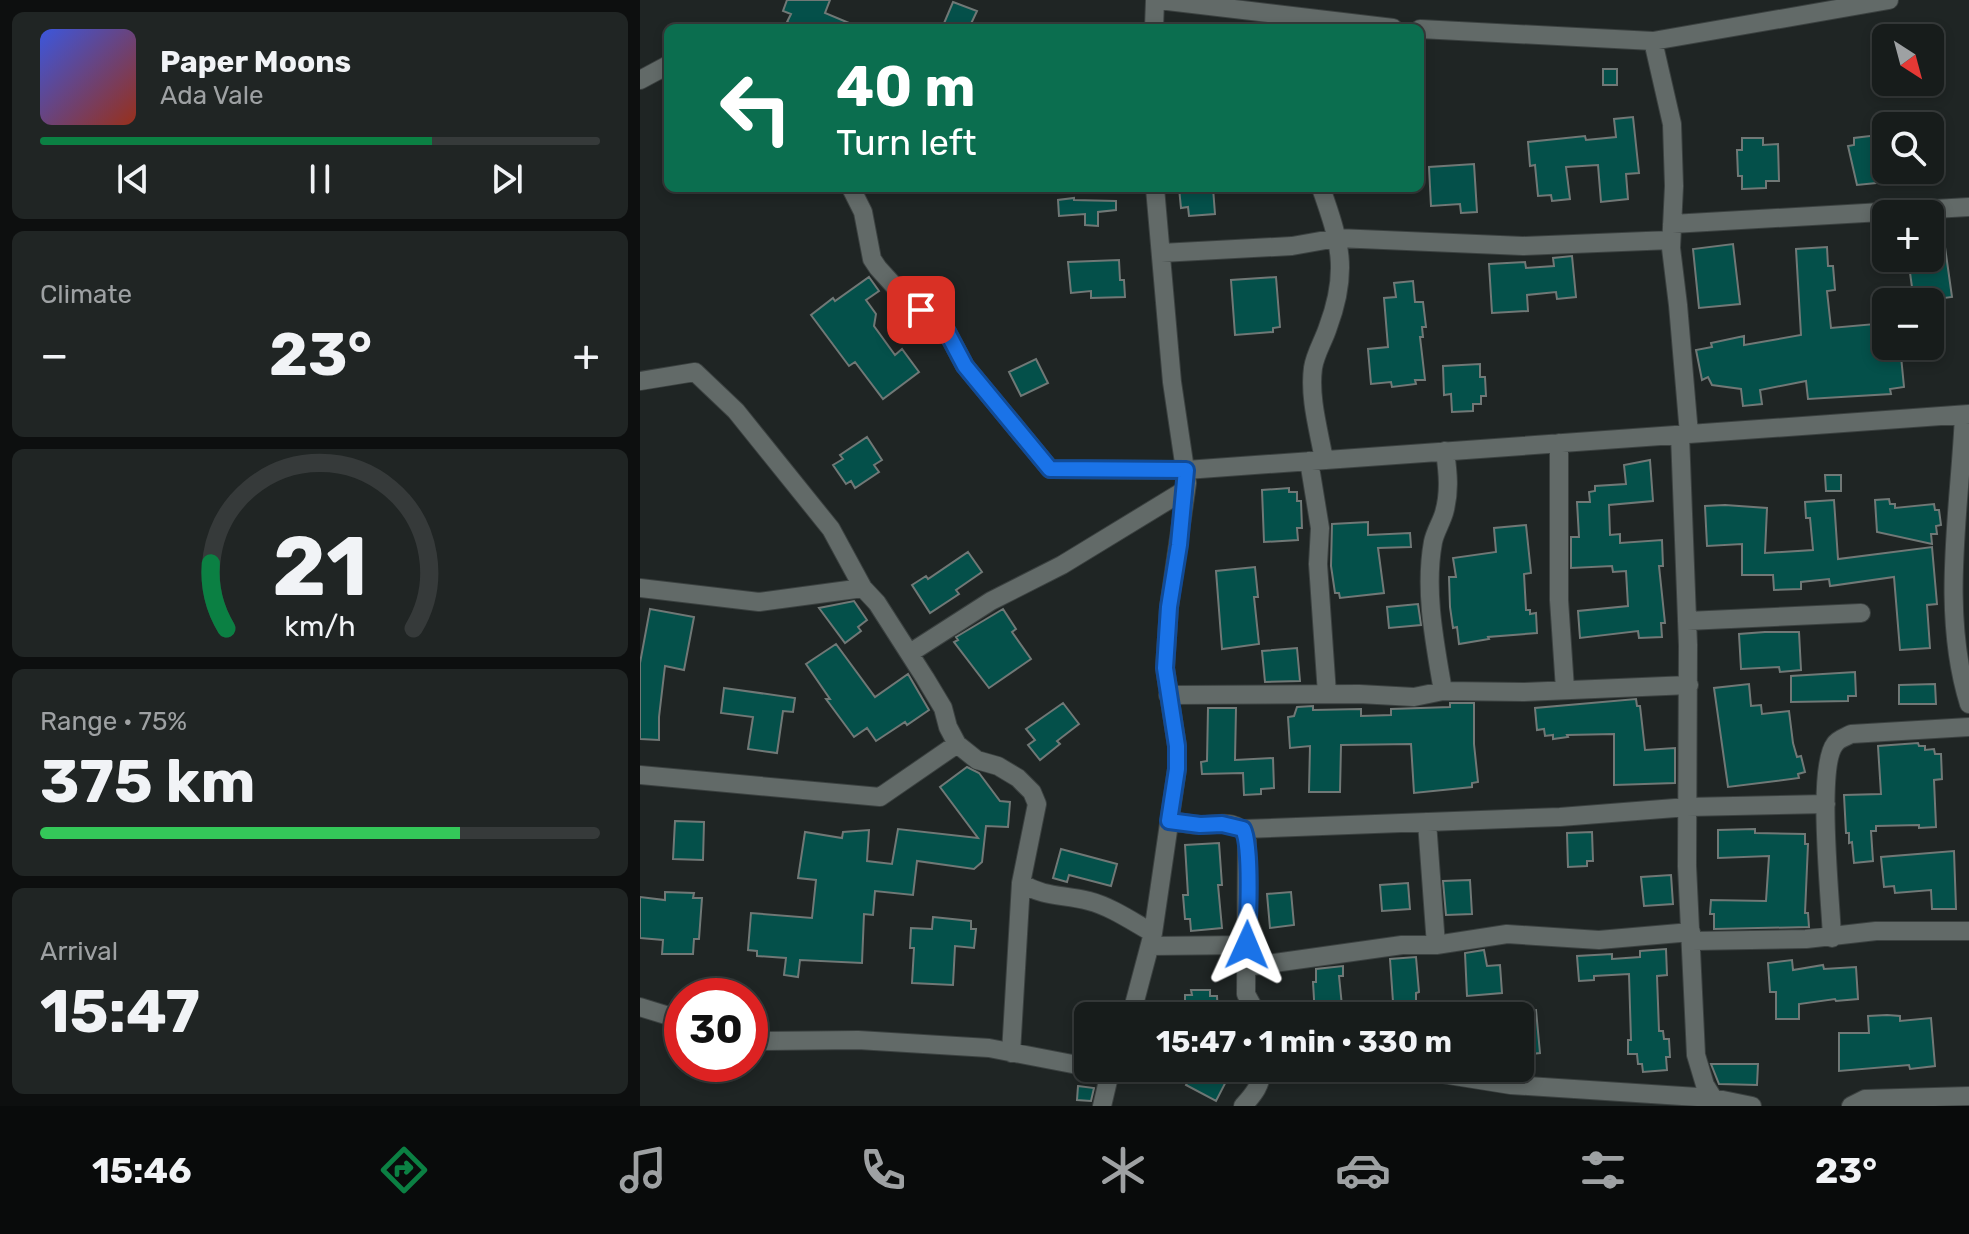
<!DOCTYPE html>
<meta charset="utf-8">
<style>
body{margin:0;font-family:Rubik,sans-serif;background:#202524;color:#f1f3f6;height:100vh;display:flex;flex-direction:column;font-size:30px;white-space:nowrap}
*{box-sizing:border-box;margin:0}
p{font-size:26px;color:#9ea1a3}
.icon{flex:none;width:44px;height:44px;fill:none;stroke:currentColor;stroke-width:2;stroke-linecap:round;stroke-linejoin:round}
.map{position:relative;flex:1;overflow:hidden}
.sheet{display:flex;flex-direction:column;gap:12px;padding:12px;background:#0d0f0f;width:640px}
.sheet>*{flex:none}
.banner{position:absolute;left:24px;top:24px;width:760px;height:168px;border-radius:12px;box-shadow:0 4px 12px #0003,0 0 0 2px #363a3a;background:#0b6e4f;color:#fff;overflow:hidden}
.needle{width:52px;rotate:144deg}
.buttons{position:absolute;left:1232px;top:24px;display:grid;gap:16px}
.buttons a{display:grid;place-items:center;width:72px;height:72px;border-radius:12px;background:#171c1b;box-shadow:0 4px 12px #0003,0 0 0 2px #363a3a;font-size:40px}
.speed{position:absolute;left:24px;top:978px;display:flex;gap:16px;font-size:40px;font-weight:700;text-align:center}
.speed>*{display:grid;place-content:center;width:104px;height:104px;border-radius:50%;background:#171c1b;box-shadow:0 4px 12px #0003,0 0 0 2px #363a3a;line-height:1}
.speed .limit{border:12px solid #d22;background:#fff;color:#111}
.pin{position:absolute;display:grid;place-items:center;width:68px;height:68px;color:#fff;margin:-34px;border-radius:16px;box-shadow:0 4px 12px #0006}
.me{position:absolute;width:88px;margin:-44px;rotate:1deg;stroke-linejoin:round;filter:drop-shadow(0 0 6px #0008)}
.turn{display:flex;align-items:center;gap:28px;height:168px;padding:0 40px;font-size:36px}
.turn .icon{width:104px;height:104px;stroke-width:2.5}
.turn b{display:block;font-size:56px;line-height:68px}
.big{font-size:60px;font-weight:700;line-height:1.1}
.sheet .widget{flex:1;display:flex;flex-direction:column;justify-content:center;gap:12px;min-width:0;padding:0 28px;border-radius:12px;background:#202524}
.sheet .dial{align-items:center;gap:0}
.dial svg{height:208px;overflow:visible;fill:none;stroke:#363a3a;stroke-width:7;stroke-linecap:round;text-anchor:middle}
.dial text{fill:#f1f3f6;stroke:none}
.song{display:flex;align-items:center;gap:24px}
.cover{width:96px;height:96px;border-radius:12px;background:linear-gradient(135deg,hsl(230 70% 55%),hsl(10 70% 35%))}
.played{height:8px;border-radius:4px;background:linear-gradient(90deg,#0b8043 70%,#363a3a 70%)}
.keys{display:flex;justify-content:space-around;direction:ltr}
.heat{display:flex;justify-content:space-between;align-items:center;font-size:44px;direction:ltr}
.charge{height:12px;border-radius:6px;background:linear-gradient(90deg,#34c759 75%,#363a3a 0)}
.trip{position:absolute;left:434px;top:1002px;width:460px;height:80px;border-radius:12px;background:#171c1b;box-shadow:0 4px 12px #0003,0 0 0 2px #363a3a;font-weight:700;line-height:80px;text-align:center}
.menu{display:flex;height:128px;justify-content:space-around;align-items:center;background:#090b0b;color:#9ea1a3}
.menu .icon{width:56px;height:56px}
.menu .selected{color:#0b8043}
.menu b{font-size:36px;color:#f1f3f6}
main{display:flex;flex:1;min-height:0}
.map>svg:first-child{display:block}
.building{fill:#04504a;stroke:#707876;stroke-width:2}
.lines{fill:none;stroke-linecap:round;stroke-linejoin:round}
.minor-casing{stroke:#3b4140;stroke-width:20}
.minor{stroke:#626a68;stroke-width:18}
.route-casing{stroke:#114b97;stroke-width:20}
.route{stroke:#1a73e8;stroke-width:14}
</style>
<main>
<section class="sheet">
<div class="widget">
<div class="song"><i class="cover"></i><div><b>Paper Moons</b><p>Ada Vale</p></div></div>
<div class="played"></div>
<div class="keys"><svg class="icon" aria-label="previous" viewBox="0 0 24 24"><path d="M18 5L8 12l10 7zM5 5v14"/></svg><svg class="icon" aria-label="pause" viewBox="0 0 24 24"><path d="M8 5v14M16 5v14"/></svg><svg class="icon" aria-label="next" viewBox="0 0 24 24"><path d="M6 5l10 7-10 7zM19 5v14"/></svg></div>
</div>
<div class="widget"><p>Climate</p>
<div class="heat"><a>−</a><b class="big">23°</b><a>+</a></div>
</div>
<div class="widget dial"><svg viewBox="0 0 100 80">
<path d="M14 69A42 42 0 1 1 86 69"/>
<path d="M14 69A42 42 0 0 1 8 44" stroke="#0b8043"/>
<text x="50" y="56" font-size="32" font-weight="700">21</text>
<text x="50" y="72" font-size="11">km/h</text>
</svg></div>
<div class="widget"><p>Range · 75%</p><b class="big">375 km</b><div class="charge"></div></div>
<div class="widget"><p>Arrival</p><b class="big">15:47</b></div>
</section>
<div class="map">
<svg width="1329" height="1106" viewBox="0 0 1329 1106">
<rect width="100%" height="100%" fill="#1f2524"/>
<!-- building -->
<path class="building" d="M147,0H190L185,13L221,28H160L147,22L151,14L143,11Z
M313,2L337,11L329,28H302Z
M963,69H977V85H963Z
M993,117L999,173L986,174L988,199L961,202L958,165L926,167L930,199L912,201L911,195L898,196L895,165L890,166L888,142L945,136L946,140L976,137L974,119Z
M1238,135L1239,141L1244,140L1246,182L1217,185L1208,146L1214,145V138Z
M1102,138H1123V145L1138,144L1139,181H1126V188L1102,189V176H1098L1097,150H1102Z
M834,164L837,212L821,213L820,204L791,206L789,167Z
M539,188H573L575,214L549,216L548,207L541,208Z
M434,198V200L476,201V210L458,212V226L445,225V214L419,216L418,200Z
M1304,240L1312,297L1274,302L1268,258H1290V242Z
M1093,244L1100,304L1059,308L1053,249Z
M1187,247L1188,266H1193L1195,290L1187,291L1191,328L1246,323V346H1260L1264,387L1250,389L1251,394L1168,399L1166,381L1120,390L1122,404L1103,406L1101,389L1072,385L1068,377L1062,380L1056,350L1072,347L1071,343L1104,336V345L1161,335L1156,249Z
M932,256L936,297L917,299L916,292L887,295L888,311L852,313L849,264L885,262L886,268L914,266L913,258Z
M479,260L480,280H484L485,297L451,298V291L431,293L428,262Z
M229,277L239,291L226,300L236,314L234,326L255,355L262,349L279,372L243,399L215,362L209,366L171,315L193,298L195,301Z
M636,277L640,327L633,328V332L595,335L591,280Z
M773,281L775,302H783L786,327H782L783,337H780L785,380H775L776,384L752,387L751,382L731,384L728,349L748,347L744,298L756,297L754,283Z
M396,359L408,383L381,396L369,372Z
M840,364V377H845L846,396H841V404H833V411L812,412L811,394L804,395L803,366Z
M227,437L242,460L234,465L239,472L215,488L211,481L206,484L193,465L203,459L200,455Z
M1010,460L1013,501L969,505L970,535L980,534V543L1022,540L1023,566H1019L1025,623H1021L1022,637L999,638L998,631L940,638L938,611L988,606L986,571L973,572L972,566L931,568V537H939L937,502H950L949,492L955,491V486L986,484L984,465Z
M1185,475H1201V491H1186Z
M649,488V492H657V501H661L662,528H657L658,540L624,542L622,490Z
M1249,499L1250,504H1255V508L1294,504L1295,510H1299L1301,525L1296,526L1297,534H1291L1292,544L1237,532L1235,500Z
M1194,500L1198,559L1292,547L1297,604L1287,605L1290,648L1260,650L1254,577L1190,586L1189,579L1161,582V589L1134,590L1133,575H1102V544L1067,546L1065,506L1085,505L1127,508L1125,553L1173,550L1170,518H1166L1165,502Z
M728,522V535L770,533L771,547L738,548L744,593L700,598L699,593H695L691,566L692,524Z
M886,525L891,573L884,574L886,610H890V614L896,613L897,633L848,637L849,639L819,644L817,627L813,628L810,607L809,577H816L813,558L856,552L854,528Z
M328,552L342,572L316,590L319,594L290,613L272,585L286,576L288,579Z
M615,567L618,597H614L619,644L582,649L576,571Z
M214,601L227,620L218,627L221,631L205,643L179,608Z
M778,604L781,625L749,628L747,607Z
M10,609L54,617L44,670L25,666L19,717V740L0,739V663Z
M363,609L376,629L372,632L391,659L349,688L314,642L318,640L316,637Z
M1125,632H1159L1161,670L1140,672L1139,667L1101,669L1099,634Z
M196,644L235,697L268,674L289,710L267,725L265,722L236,741L227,728L214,737L186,699H190L166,664Z
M657,648L660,681L625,682L622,651Z
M1215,672L1216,696H1208V701L1151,702V676Z
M1109,684L1111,706L1121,705L1122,714L1149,711L1153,743L1157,757L1161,756L1165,772L1158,774L1159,778L1088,787L1074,688Z
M1295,684L1296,704H1259V685Z
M84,688L155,698L153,712L143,711L137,753L108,749L113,717L81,713Z
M996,699L997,706H1000L1005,750L1035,748V783L974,785V734L927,735L928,737L913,739V735L905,736L904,729L897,730L895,708Z
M423,703L439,724L417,741L420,744L400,760L388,745L395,740L386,729Z
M810,703H834V744L838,782L832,783V787L774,793L771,744L701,745L700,792H669L670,746L650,748L648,717L654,716L657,707L673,706V710L721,709V716L751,715V709L810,707Z
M568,708H596L595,760L633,758L634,788L621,789V794L604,795L603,773L562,774L561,762L567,761Z
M1278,743L1279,746H1285V750L1294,749L1295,754H1301L1302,779L1294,780L1296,827L1279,828V825L1236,826V831H1231L1233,861L1214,863L1212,842L1209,843V833H1206L1204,795L1241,794L1238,746Z
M327,767L339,773L360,801L370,802L368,827L346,826L342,862L334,869L277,861L273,895L235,891L233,915L224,914L222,963L160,960L158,977L144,975L146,958L117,956V951L108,950L111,913L172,918L176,880L158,878L165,832L202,838L203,832L229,830L227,861L252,864L258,829L338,838L300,787Z
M35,821L64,822L63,860L33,859Z
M1115,829V833L1165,834V844H1168L1165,913H1168L1169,927L1074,929V914H1070L1071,900L1126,901L1129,856L1078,858V830Z
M952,832L953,861H947V866L928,867L927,833Z
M579,843L582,885H578L582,928L551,931L550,919H545L543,895H548L545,845Z
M421,849L477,864L471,886L429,875L427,882L413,878Z
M1314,851L1316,909H1292L1291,890L1255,893L1254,886L1244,887L1241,857Z
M1031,875L1033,904L1004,906L1001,877Z
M830,880L832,914L806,915L803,881Z
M768,883L770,909L742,911L740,885Z
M25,892L54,893L53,898H62L59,939H54L53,954H22L23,940L0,938V897L25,900Z
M651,892L654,925L630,928L627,894Z
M293,917L331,921V929H336L334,948L315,946L313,985L272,983L274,948H270L271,928L292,929Z
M1026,949L1027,975L1017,976L1019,1031H1023L1024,1039H1029L1030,1057H1026L1027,1070L1003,1072L1002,1064H998L997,1054H988V1040H991L989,974L954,976V980L939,981L937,956L972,954V959L1000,957V951Z
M844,950L847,966L860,965L862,993L827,996L825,953Z
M776,957L779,992L776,993V1016H754L750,959Z
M1152,960L1153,970L1183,965L1184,969L1216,967L1218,999L1196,1001L1195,999L1159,1004V1019H1136V992H1130L1128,963Z
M703,966V976H699L703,1016H675L673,982H676V969Z
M551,990H570V996H577L578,1016H536V1002H545V995H552Z
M896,1010L900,1053L882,1055L880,1012Z
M1247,1015L1260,1016V1021L1291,1018L1295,1066L1270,1069L1269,1065L1199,1071V1033H1229L1228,1016Z
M1071,1064H1118L1117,1085L1079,1084Z
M554,1068H593L576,1101L546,1085Z
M438,1086L454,1088L451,1101L437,1100Z"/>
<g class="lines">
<!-- minor casing -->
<g class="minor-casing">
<path id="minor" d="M519,0L753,28
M514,28L515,0
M780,29L1013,41L1249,0
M1013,41L1032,124L1034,186L1031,248L1038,305L1049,434
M0,80L28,65
M211,188L223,212L232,259L238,268L267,300L307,332L325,366L410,469L546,470L1329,414
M681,188C700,242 709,271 688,327C684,340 675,354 673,368C669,398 679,431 684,460
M1032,224L1329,207
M521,253L652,246L697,238L883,246L1031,240
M0,381L55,372L96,411L191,529L223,588L237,603L285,678L303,708L308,727L317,744L337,760L358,766L378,778L392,792L397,804L381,883L371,1053
M1324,415C1320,509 1300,611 1329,704
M1040,435L1048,645L1047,866L1056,1055L1065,1085L1073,1098L1112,1106
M919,443V600L925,689
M669,461L680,528L678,564L687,694
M0,588L119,602L223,588
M1047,621L1221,613
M270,653L351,601L422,565L545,490
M803,691C795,644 784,591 793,542C795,532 801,523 804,513C810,492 808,473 805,451
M528,695L719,694L774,697L803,691L884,692L1049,685
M0,775L240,797L317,744
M529,821C540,822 551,825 561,825C578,825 598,818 607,837L606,994L618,1016
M787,822L796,945
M603,829L920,817L1048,807L1186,804
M381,883C406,898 422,894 449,901C472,907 493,922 513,933
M1192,938C1191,903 1176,767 1195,744C1198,739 1206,737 1211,734L1329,727
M1052,941L1166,939L1236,931H1329
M510,946L607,945
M606,967L762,945H796L867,934L959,940L1051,932
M0,1007L42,1020
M491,1016L513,933L537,769V746L525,668L529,607L547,483L532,382L515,188
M110,1041L218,1040L349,1048L448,1067
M765,1068L871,1085L1073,1098
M462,1106L471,1068
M603,1106C612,1096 624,1083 620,1068
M1211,1106L1225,1099L1329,1096"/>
</g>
<!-- minor -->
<use href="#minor" class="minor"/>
</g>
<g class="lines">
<!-- route casing -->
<g class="route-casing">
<path id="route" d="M281,310L307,332L325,366L410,469L546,470L539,545L529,607L525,668L537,746V769L529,821L560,825L582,824L603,829C612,847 608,922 607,945"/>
</g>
<!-- route -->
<use href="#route" class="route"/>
</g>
</svg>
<div class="buttons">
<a><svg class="needle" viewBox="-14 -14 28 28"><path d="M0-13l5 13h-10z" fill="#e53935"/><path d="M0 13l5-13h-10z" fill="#9ea1a3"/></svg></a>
<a><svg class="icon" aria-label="search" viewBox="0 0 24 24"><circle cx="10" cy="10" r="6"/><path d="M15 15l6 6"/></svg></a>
<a>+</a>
<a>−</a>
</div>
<div class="speed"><div class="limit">30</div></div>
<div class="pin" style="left:281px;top:310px;background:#d93025"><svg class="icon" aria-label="arrive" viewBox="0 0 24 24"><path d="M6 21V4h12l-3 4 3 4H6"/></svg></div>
<svg class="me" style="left:607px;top:945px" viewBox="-20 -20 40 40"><path d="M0-17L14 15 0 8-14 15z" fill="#1a73e8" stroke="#fff" stroke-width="4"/></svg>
<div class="trip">15:47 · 1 min · 330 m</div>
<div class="banner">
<div class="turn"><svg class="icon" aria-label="left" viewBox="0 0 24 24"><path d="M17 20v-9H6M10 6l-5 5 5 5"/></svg><div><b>40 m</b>Turn left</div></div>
</div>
</div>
</main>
<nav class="menu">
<b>15:46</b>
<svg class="icon selected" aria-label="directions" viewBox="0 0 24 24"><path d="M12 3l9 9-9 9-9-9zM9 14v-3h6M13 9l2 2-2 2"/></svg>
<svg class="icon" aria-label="music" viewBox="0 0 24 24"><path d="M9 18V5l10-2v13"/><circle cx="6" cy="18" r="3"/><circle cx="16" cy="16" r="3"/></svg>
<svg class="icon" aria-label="phone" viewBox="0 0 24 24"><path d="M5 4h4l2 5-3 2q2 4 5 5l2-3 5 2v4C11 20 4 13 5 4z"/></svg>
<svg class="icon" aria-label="climate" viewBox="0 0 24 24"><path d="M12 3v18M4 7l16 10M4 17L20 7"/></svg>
<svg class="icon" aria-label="car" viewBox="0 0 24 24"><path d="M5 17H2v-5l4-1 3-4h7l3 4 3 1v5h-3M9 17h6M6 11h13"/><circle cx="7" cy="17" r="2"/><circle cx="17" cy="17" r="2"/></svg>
<svg class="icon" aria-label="filters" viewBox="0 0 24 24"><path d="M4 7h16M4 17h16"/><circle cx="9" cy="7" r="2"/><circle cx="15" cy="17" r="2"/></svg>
<b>23°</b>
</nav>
